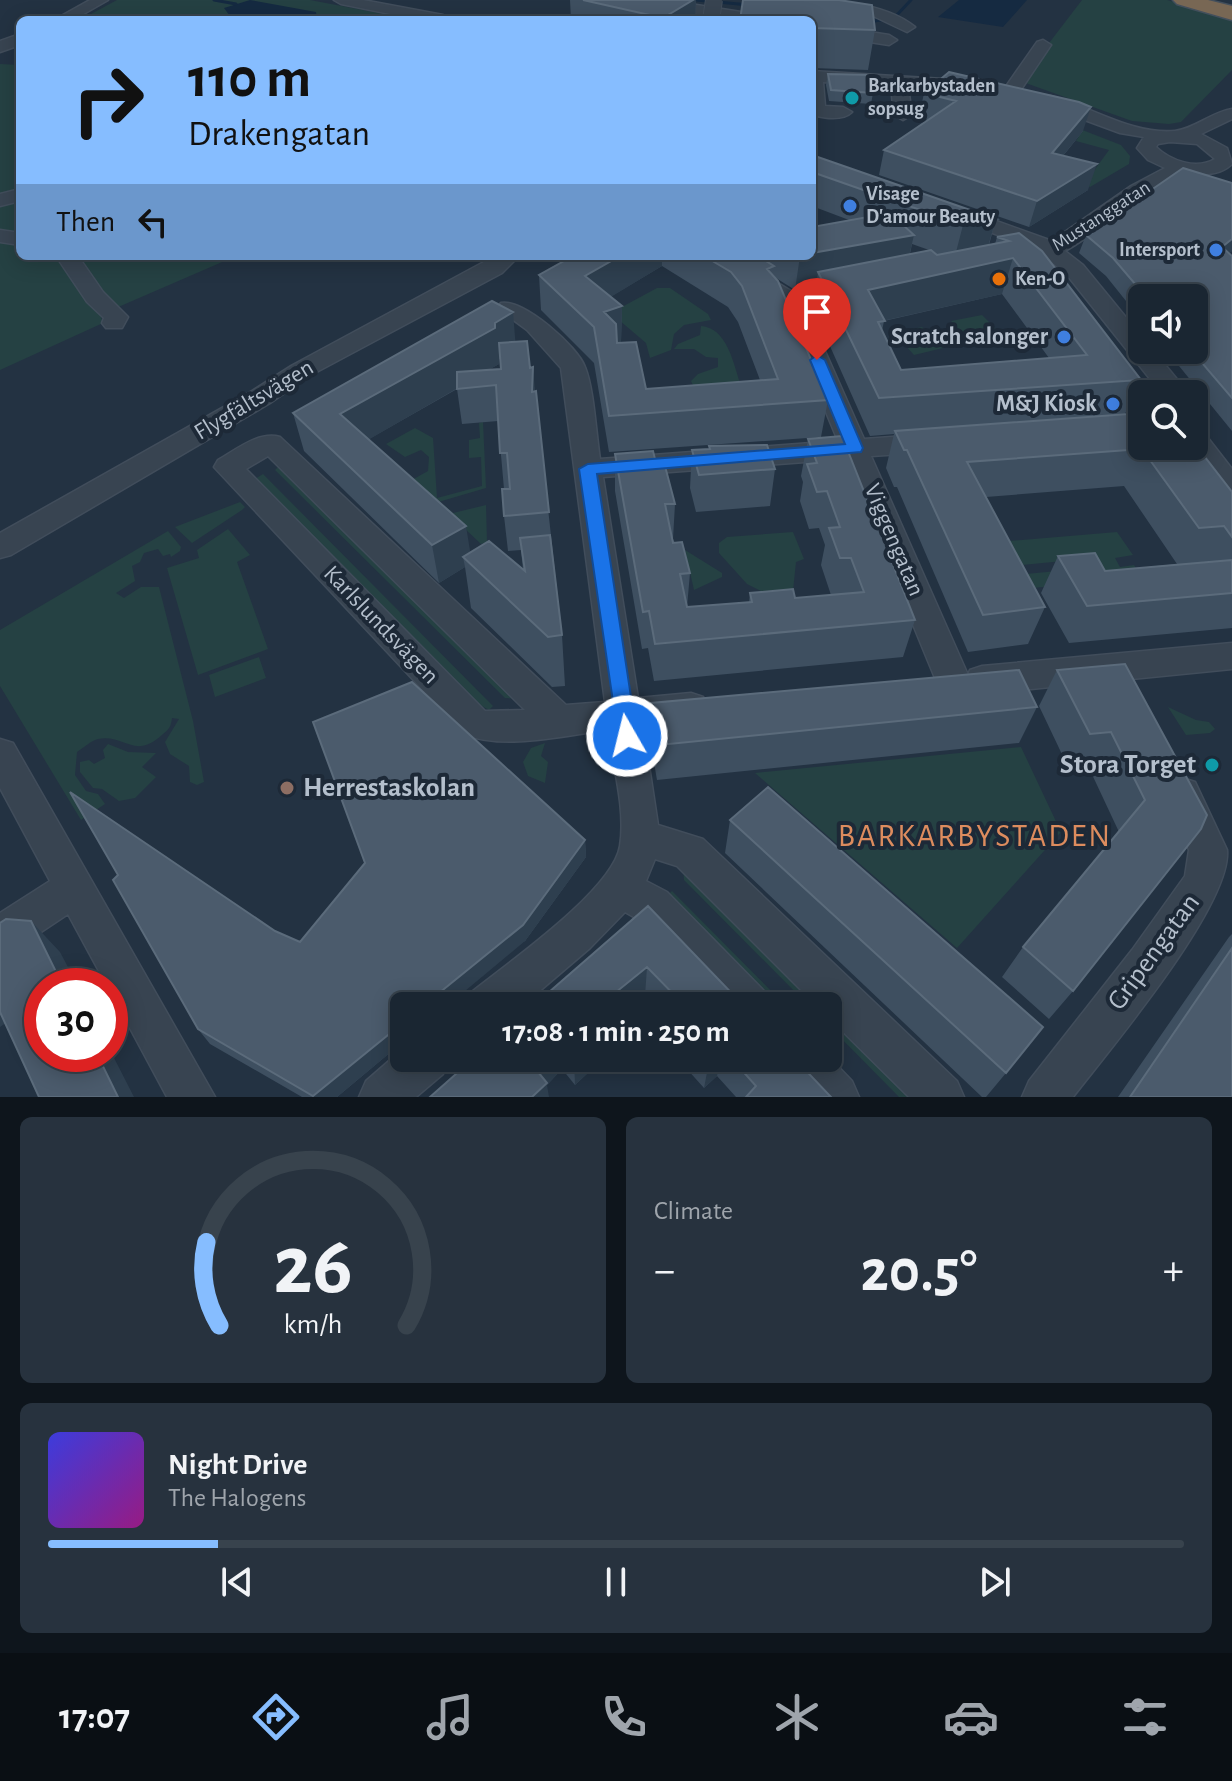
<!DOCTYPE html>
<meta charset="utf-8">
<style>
body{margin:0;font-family:"Alegreya Sans",sans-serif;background:#27323e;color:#f1f3f6;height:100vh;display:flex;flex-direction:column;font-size:30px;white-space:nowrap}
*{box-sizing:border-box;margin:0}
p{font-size:26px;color:#9fa5ac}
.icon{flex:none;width:44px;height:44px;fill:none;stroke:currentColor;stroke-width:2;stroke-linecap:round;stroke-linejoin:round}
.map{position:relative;height:1097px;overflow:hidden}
.side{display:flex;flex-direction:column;gap:20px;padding:20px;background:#0e151c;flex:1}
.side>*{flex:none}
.guide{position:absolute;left:16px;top:16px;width:800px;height:244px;border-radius:12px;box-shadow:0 4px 20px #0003,0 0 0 2px #38434d;background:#86bdff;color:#111;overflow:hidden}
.fabs{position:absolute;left:1128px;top:284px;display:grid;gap:16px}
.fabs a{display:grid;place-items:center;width:80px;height:80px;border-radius:12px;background:#1a2632;box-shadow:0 4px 20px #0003,0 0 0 2px #38434d;font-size:40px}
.speed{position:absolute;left:24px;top:968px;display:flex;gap:16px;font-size:40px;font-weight:700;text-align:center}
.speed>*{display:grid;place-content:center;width:104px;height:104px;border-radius:50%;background:#1a2632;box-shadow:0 4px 20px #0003,0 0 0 2px #38434d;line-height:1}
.speed .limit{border:12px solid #d22;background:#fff;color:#111}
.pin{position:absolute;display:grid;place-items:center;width:68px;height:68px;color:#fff;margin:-82px -34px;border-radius:50% 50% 50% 0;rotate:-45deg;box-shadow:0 0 8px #0007}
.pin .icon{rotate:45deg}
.me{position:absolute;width:88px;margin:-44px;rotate:352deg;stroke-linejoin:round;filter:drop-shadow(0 0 6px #0008)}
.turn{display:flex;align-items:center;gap:28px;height:168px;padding:0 40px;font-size:36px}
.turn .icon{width:104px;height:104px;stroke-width:2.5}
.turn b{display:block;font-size:56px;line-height:68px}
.then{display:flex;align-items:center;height:76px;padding:0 40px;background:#0003;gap:16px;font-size:30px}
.big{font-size:60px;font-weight:700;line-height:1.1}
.side .card{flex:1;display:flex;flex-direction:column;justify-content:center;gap:12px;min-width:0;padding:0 28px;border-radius:12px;background:#27323e}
.side .dial{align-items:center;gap:0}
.dial svg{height:208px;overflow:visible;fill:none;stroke:#38434d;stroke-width:7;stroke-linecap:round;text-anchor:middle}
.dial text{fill:#f1f3f6;stroke:none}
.song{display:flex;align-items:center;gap:24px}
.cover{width:96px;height:96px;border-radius:12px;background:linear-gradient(135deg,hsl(240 70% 55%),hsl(310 70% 35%))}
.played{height:8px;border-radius:4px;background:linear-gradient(90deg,#86bdff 15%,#38434d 15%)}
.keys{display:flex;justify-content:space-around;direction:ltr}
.heat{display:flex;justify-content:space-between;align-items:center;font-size:44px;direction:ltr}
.side .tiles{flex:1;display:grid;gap:20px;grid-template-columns:1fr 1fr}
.card:last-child{grid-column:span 2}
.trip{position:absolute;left:390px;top:992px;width:452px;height:80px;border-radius:12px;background:#1a2632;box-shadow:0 4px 20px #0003,0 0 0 2px #38434d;font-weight:700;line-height:80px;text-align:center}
.tabs{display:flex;height:128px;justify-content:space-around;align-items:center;background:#0a0f14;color:#9fa5ac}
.tabs .icon{width:56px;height:56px}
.tabs .active{color:#86bdff}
.tabs b{font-size:36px;color:#f1f3f6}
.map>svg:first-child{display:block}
.green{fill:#254143}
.water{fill:#152a41}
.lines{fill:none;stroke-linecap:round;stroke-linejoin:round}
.stream{stroke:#152a41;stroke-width:3}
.minor-casing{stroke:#414d5b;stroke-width:3}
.highway-casing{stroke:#434f5c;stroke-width:3}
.minor{fill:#384451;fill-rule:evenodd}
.highway{fill:#786754;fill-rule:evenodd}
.minor-bridge-casing{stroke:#414d5b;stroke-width:18;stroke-linecap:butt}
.minor-bridge{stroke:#384451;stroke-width:16}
.wall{fill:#3e4f60;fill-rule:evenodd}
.shaded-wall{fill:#2e3f4f}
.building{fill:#4b5b6c;stroke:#5b6b7b;stroke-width:2;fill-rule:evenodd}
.route{fill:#1a73e8;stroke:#114b97;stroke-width:2}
.culture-dot{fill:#0f9aa8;stroke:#1d2937;stroke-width:3}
.shop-dot{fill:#3f7fe0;stroke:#1d2937;stroke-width:3}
.food-dot{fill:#e8710a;stroke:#1d2937;stroke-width:3}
.education-dot{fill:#8d6e63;stroke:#1d2937;stroke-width:3}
.labels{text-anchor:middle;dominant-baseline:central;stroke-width:8;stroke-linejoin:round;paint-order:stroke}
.far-poi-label{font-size:20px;font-weight:bold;fill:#b4bfcc;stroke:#1d2937;text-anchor:start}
.far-street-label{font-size:20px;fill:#b4bfcc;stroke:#1d2937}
.poi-label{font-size:24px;font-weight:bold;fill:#b4bfcc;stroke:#1d2937;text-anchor:end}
.street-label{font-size:24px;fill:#b4bfcc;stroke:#1d2937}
.near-poi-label{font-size:28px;font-weight:bold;fill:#b4bfcc;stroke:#1d2937;text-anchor:end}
.near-street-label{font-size:28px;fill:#b4bfcc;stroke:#1d2937}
.near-neighbourhood-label{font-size:32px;letter-spacing:2px;fill:#dd8c5e;stroke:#1d2937}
</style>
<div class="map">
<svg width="1232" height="1097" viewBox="0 0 1232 1097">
<rect width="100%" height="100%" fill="#233242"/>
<!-- green -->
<path class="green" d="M117,0H310L415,20H80Z
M1082,0H1167L1232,18V70L1181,122L1169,124L1132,121L1020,81Z
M0,64L20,65V235L0,232Z
M1031,110L1121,145L1130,156L1129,164L1090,187L1073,182L1085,183L1109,150L1076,141L1082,131Z
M0,241L20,242V256H64L97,305L103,323L0,370Z
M74,256H236L116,308L99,292Z
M657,288H670L708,314L711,320L684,325L674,334L671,350L650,358L646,343L619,320L620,308Z
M982,315L1001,334L969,340L951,321Z
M701,326C727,328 733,362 740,383L697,394L691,381L698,374L718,367V358L706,357L694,349H674L678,344L700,335Z
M922,327L943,348L914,355L894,333Z
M483,422L486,488L435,503L410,481L428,471L429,457L421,450L405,457L386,444L415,428L433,438L437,498L482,486L481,457L469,458V440L480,438L479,423Z
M282,463L522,699L505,698L275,470Z
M263,474L493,706L489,710L471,700L255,479Z
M240,502L245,507L242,510L192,543L175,527Z
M444,505L453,513L486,505L487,542L481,544L442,507Z
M228,529L250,555L237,562L268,649L198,675L167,568L199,558L197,550Z
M168,531L181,547L180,551L171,557L170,554L163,556L158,549L144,553L140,562L132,566L135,581L116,593L124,598L141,587H159L193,721L204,782L197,785L190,782L189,766L170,754L165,742L179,719L172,718C171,727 169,729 163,734C134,761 126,734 98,739C92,740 83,748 77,752L75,775L86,791L98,794L105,804L81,820L0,686V630Z
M793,532L804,559L796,562L793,591L775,598L747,584L719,553V543L727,537Z
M1117,532L1133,555L1115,558L1120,567L1134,565L1142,577L1033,588L1026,574L1067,570L1063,561L1022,565L1009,541Z
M685,550L722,573V577L694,590Z
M259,657L266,678L215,697L209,675Z
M1168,707L1196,720L1209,722L1215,729L1210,733L1186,735Z
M545,743L541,756L548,762L545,783L528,776L523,762L531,748Z
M108,744L128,752L156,753L142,767L156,777L135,798L119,801L102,789L93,788L80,772V762L89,760L94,764L105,758L103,750Z
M1021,747L1061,832L957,948L755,773Z
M683,866L927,1097H899L828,1025V1006H809L684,880Z
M672,891L786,1006H760L660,902Z"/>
<!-- water -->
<path class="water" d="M250,0L316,12L317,19L322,20H233L224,8Z
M959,0H1027L1003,27L938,17Z"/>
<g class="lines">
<!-- stream -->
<path class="stream" d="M214,0L236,4
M697,0L749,5
M870,22L895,17L911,0"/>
<!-- minor casing -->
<g class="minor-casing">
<path id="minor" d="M90,0H108L73,20H54Z
M334,0H363L443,15L451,20H420L341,4Z
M632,0H665L760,15L768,20H733L639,4Z
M783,0C825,0 882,0 915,27L907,32L869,14L790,4Z
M812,23L889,35L897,40L889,45L812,33Z
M20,34V45L0,52V41Z
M1043,40L1051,45L1014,100H1002L999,96L1002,92L1037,42Z
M812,71L976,81L984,86L976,91L908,87L912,115L903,120L894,115L891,86L823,82L825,106L843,107L852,112C843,121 824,118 812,115Z
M1050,96C1090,106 1132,135 1175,131C1194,129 1212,112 1232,109V119L1201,134L1227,148L1232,164C1215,180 1193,171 1173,178C1133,194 1103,231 1065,251L1083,265L1142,337V350H1153L1189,394H1162L1067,275L1047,258L1004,264L996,262L993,257L996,252L1033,248L949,217L946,213L956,207L963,209L1052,241L1131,186L1165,168L1148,160L1137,148L1144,137L1120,133L1044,105L1041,101ZM1170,142L1197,144L1215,159C1196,170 1171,161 1156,147L1158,144Z
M20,189V201L0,206V194Z
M0,230L20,233V245L0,242Z
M56,256H78L103,292L128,317L122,328H106L102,323L104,318L87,302Z
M495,256H519L502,273L309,376L270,403L11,555L0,558V533L252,391L291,366Z
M707,256H733L796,294L855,282L863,284L866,289L863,294L805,306L864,439L933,434L943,437L947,443L943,449L933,452L871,456L968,675L970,670L982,666L1232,643V669L982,694L969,687L966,693L954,697L942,693L937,683L845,459L603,477L638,698L691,693L703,697L708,707L703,717L643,726L658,825L703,839L957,1081L964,1097H909L828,1017V1006H817L677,866L655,859L646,881L667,892L764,991L770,1006H720L639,920L625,912L590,948L522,1006H467L473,991C508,963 613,890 620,846C626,810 613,766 608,730C564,735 508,750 465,735L214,467L218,460C236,450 258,431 280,437L566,705L605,702L561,368L527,330L497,308L501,303C523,298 578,347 585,367C594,389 596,434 600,459L838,441L782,306ZM268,456L525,710L485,711L246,469Z
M1111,353L1120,355L1151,394H1142V408L1133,406L1099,360L1102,355Z
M1194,430L1204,433L1232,469V498L1222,495L1185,446H1194Z
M0,739L13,743L215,1097H167L110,991V986H107L68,914L14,950L0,956V913L50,881L0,788Z
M1182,778L1195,782L1227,850C1232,905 1110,1049 1073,1097H1022L1029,1081L1132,950L1185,876L1189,850L1164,794L1169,782Z
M404,1048V1058H449L443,1074L416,1097H359L366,1081Z
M828,1056L852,1081L859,1097H805L783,1074L777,1058Z"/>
</g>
<!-- highway casing -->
<g class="highway-casing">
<path id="highway" d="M1173,0H1208L1232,6V20L1177,4Z"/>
</g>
<!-- minor -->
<use href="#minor" class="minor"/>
<!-- highway -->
<use href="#highway" class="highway"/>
<!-- minor-bridge casing -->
<g class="minor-bridge-casing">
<path id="minor-bridge" d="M711,20L714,0"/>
</g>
<!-- minor-bridge -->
<use href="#minor-bridge" class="minor-bridge"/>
</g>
<!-- wall -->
<path class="wall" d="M570,0H696L695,17V20H571Z
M812,20L875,30L868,70L812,68Z
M828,74L873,93L871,104L829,101L826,85Z
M924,93L1083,131L1063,156L1088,190L1029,227L879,175L884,150L928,120L919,117Z
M812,155L996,219L989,245L995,244L997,237L1019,233L1141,380L1125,414L1232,492V628L1069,643L1041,593L1058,556L1105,571L1177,564L1124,486L986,497L1045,607L1028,644L968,652L897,487H894L886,468L894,434L870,436L813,308L816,286L795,290L776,278L828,400L821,437L609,452L594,363L541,310L539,275L573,256H812L849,220L812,206ZM912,244L929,250L910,254ZM662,266L728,307L738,322L760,380L646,389L617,343L621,342L622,306L610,297ZM1002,294L1049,358L901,370L882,331L884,321Z
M1232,183V251L1229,253L1232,256V431L1166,350H1194V298H1142V321L1106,276L1079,253L1086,235Z
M516,341L530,368L535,391L562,635L565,686L552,687L471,608L465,567L439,583L304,451L293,413ZM499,359H500L501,369L488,370L499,364ZM457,389L462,424L498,421L504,489V516L508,551L521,550L523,570L470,553L369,439Z
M808,439L915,620L903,657L654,681L648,648L642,649L615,491V454L657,467L675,504L673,539L690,573L687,607L749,602L750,593L795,598L831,595L821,565L825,545L819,528L809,529L800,501L803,482L801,476Z
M709,446L775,469L770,506L696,512L690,488L692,450L709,449Z
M1057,670L1207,815L1073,991L1049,1019L1002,977L1023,947L1119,832L1089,768L1069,769L1039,706Z
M651,703L1037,707L1019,743L657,780L650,739Z
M730,820L1006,1073L986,1097H982L725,853Z
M585,840L586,857L525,941L404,1006V1041L337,1097H302L210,1044L198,1029L275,931L300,942L365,863Z
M648,906L744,1006H654L645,996L634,1006H533Z
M1232,934V1097H1118L1229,937Z
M474,1058H604L575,1085L562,1069L547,1085Z
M677,1058H794L831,1097H736L717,1076L704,1088Z"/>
<!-- shaded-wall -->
<path class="shaded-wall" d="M693,0H696L695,20H663V18Z
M1091,107L1083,131L1044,179L1052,153Z
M1097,164L1088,190L1029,227L1037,201Z
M996,219L986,253L954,260L963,225Z
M914,235L906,269L818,272L816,286L795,290L800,256H812V253Z
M1232,239V251L1214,265L1222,247Z
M620,256H662V266L586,312L585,276Z
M1013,258L1002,294L882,321L868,290Z
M622,306L621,342L604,348V312Z
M513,312L516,349L499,359V364L349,451L340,414Z
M533,367L536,403L532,392Z
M466,526L472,563L463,557L465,567L439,583L432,545Z
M585,840L586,857L525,941L447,1006H423Z
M31,921L60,952L78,986H63Z
M647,967L645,996L634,1006H600Z
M0,996L20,1013L0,1027Z
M404,1022V1041L337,1097H314L313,1096Z
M110,1050L134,1097H118L97,1054H110Z
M543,1058H561L562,1069L547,1085L549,1097H532L534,1067Z
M574,1058H604L575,1085Z
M714,1058H721L717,1076L704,1088L709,1062Z"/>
<!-- building -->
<path class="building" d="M583,0H693L663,18Z
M743,0H839L872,5L875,30L812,28V20H740Z
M949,72L1079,102L1091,107L1052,153L1097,164L1037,201L884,150L956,101L924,93Z
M828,74L872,75L873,93L831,90Z
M812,155L996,219L963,225L812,172Z
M1183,168L1232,183V239L1222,247L1232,256V398L1191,350H1194V298H1147L1113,258L1086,235Z
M890,213L914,235L812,253V227Z
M1019,233L1042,251L1141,380L879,398L818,272L931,250L937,255L1009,241L997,237ZM1013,258L1087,355L901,370L878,322L885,321L868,290Z
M573,256H620L585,276L622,306L604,312L616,324L617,343L636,342L646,389L778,379L742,286L731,272L704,256H758L774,266L767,269L778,281L828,400L609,416L594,327L539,275Z
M492,301L513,312L495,323V328L340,414L466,526L432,545L293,413Z
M527,341L530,368L533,367L532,392L536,391L549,512L504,516L502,489H510L507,453H500L496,385L457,389V372L501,369L499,343Z
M1142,413V446H1194V443L1232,492V537L1224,526L1199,528L1142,449L967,462L1045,607L983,615L907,450H904L895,431Z
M842,436L915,620L655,644L649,611L643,612L615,454L653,451L657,467L665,466L675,504H665L673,543L682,542L690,573L680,574L687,607L752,602L750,593L793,589L795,598L864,592L851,558H840L829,528L840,527L827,491L817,492L807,464L817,463L808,439Z
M767,445L775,469L699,475L692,450L710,449L709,446Z
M550,535L562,635L548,637L463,557L489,541L525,571L520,538Z
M1095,553L1105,571L1232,560V593L1087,606L1058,556Z
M1125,664L1207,815L1201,829L1073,991L1023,947L1145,800L1111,732L1090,734L1057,670Z
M1019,670L1037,707L659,745L651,703Z
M412,682L585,840L523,925L423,1006H404V1022L313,1096L198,1029L113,880L118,875L70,792L275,931L300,942L365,863L313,722Z
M768,787L1043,1027L1006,1073L730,820Z
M648,906L744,1006H685L647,967L600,1005L601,1006H533Z
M6,919L31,921L63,986H42V1054H97L118,1097H39L0,1012V923Z
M1232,948V1097H1130Z
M474,1058H543L534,1067L547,1083L532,1097H430Z
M731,1058H794L831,1097H746L756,1086Z"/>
<!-- route -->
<path class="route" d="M817,355L825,360L863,448L861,452L597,474L637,736L634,743L627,745L619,743L579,469L588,464L845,444L810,360Z"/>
<!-- markers -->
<g class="culture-dot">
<circle cx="852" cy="98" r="8"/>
<circle cx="1212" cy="765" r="8"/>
</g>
<g class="shop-dot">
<circle cx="850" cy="206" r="8"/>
<circle cx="1216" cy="250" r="8"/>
<circle cx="1064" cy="337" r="8"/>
<circle cx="1113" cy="404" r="8"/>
</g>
<circle class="food-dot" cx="999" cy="279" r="8"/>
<circle class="education-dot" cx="287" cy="788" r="8"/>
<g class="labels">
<!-- far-poi labels -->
<g class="far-poi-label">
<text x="868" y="86">Barkarbystaden<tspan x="868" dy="23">sopsug</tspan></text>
<text x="866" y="194">Visage<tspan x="866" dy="23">D'amour Beauty</tspan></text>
<text x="1200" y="250" text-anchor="end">Intersport</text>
<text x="1015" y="279">Ken-O</text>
</g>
<!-- far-street labels -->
<g class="far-street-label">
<text transform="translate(1101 216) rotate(-33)">Mustanggatan</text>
</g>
<!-- poi labels -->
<g class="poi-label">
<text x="1048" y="337">Scratch salonger</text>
<text x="1097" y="404">M&amp;J Kiosk</text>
</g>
<!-- street labels -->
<g class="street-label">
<text transform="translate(254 400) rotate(-31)">Flygfältsvägen</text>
<text transform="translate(894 540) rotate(67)">Viggengatan</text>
<text transform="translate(381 625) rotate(46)">Karlslundsvägen</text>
</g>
<!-- near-poi labels -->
<g class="near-poi-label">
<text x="1196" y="765">Stora Torget</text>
<text x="303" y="788" text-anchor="start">Herrestaskolan</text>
</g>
<!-- near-street labels -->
<g class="near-street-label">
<text transform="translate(1154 952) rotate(-54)">Gripengatan</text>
</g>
<!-- near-neighbourhood labels -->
<g class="near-neighbourhood-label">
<text x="975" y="836">BARKARBYSTADEN</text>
</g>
</g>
</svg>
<div class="fabs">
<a><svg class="icon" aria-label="sound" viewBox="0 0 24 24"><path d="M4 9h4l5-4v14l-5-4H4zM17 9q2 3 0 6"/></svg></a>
<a><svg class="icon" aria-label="search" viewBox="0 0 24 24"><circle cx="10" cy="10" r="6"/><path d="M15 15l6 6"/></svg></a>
</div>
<div class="speed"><div class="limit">30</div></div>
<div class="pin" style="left:817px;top:360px;background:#d93025"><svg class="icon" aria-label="arrive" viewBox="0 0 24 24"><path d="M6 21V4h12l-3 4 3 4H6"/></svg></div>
<svg class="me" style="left:627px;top:736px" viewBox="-20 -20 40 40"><circle r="17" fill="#1a73e8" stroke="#fff" stroke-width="3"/><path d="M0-11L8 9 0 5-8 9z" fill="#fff"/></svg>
<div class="trip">17:08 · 1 min · 250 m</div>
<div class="guide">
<div class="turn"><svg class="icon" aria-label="right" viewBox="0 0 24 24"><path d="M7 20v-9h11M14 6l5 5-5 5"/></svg><div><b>110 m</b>Drakengatan</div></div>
<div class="then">Then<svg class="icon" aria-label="left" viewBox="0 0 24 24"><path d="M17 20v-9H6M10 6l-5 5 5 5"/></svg></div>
</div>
</div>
<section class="side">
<div class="tiles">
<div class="card dial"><svg viewBox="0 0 100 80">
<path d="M14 69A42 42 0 1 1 86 69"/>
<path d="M14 69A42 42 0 0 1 9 37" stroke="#86bdff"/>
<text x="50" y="56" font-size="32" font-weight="700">26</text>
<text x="50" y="72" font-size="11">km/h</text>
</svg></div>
<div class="card"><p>Climate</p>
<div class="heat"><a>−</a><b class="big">20.5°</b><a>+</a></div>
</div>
<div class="card">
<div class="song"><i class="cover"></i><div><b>Night Drive</b><p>The Halogens</p></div></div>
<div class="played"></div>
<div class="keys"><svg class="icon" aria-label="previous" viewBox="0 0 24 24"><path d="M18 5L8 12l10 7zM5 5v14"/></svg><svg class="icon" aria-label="pause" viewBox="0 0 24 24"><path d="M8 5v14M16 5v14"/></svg><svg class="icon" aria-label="next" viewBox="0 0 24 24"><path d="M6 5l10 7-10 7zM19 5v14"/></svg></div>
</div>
</div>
</section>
<nav class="tabs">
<b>17:07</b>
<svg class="icon active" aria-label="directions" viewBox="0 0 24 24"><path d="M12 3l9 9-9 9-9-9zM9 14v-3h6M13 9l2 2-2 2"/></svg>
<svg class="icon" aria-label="music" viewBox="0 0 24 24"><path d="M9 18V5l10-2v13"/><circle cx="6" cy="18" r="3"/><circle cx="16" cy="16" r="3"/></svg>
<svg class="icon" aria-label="phone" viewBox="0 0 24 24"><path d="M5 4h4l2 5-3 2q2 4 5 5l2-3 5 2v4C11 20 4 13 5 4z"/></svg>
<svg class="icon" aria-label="climate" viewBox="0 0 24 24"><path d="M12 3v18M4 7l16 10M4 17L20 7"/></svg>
<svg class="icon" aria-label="car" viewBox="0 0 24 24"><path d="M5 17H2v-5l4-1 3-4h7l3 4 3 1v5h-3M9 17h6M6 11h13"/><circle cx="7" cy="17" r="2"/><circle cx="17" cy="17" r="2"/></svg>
<svg class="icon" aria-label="filters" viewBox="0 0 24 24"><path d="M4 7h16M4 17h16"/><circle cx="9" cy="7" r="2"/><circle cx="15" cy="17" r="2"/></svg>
</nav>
